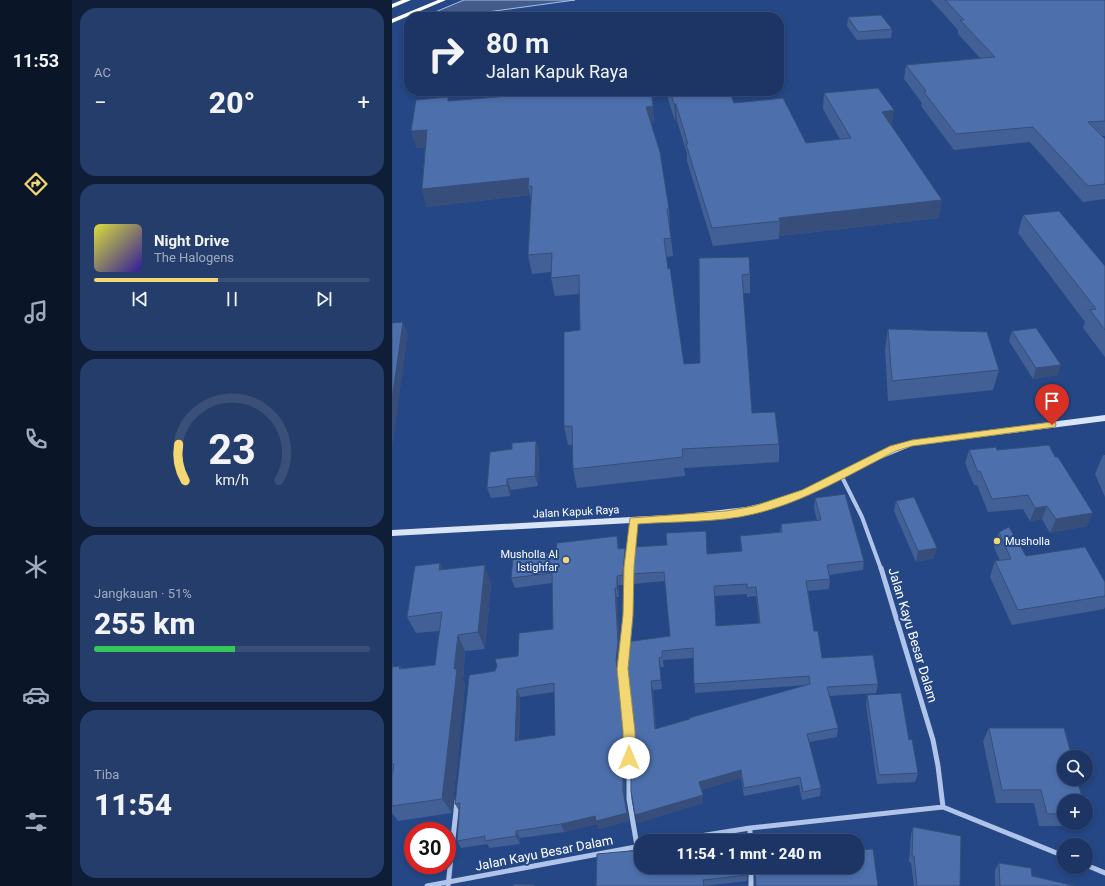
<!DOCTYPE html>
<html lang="id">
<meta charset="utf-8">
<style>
body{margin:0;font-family:Roboto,sans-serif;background:#253d6a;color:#f1f3f6;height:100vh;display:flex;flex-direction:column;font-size:15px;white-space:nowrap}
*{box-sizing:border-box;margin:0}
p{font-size:13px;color:#a0abbf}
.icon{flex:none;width:22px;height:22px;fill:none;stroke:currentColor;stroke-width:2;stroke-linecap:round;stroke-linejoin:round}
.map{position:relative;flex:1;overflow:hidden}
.side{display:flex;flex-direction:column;gap:8px;padding:8px;background:#0f1d37;width:320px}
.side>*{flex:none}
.banner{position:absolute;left:12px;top:12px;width:380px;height:84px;border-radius:16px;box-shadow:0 2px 6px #0003,0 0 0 1px #3a5078;background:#1c3564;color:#f1f3f6;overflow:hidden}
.fabs{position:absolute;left:665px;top:750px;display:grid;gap:8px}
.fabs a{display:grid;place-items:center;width:36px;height:36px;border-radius:50%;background:#1c3564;box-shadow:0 2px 6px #0003,0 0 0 1px #3a5078;font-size:20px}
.speed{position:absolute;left:12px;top:822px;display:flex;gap:8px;font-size:20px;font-weight:700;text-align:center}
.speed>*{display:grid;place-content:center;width:52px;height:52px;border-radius:50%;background:#1c3564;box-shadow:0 2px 6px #0003,0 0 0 1px #3a5078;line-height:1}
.speed .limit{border:6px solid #d22;background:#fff;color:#111}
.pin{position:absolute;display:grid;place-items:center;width:34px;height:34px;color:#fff;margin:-41px -17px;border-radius:50% 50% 50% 0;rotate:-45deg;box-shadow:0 0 4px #0007}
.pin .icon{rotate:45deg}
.me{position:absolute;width:44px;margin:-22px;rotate:0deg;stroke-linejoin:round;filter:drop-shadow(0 0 3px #0008)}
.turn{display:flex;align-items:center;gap:14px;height:84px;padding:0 16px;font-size:18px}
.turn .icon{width:52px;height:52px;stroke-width:2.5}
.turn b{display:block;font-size:28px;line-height:34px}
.big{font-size:30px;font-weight:800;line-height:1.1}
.side .card{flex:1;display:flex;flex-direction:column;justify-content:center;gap:6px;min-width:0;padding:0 14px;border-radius:16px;background:#253d6a}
.side .dial{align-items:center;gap:0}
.dial svg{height:104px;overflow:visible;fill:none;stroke:#3a5078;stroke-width:7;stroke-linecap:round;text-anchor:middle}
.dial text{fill:#f1f3f6;stroke:none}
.song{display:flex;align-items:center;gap:12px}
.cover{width:48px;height:48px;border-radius:6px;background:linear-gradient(135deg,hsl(60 70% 55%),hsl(250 70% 35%))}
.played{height:4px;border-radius:2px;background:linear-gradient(90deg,#f2d773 45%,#3a5078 45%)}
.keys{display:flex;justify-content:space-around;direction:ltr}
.heat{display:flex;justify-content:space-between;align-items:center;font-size:22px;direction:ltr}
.charge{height:6px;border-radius:3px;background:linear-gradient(90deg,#34c759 51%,#3a5078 0)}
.trip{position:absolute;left:242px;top:834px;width:230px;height:40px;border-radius:16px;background:#1c3564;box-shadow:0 2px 6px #0003,0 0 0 1px #3a5078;font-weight:800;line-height:40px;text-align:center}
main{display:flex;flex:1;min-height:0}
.menu{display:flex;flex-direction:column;width:72px;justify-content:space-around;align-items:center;background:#0b1528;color:#a0abbf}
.menu .icon{width:28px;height:28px}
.menu .on{color:#f2d773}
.menu b{font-size:18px;color:#f1f3f6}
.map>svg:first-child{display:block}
.water{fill:#445c89;stroke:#a3bee9}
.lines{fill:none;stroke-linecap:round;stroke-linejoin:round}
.minor-far1{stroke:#afc4e8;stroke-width:4}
.minor{stroke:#afc4e8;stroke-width:5}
.secondary{fill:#d9e4f7;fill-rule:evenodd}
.motorway{fill:#fff;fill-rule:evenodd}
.wall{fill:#426095;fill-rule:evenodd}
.shaded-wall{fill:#364e79}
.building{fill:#4d70ad;stroke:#364e79;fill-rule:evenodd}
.route{fill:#f2d773;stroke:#9d8c4b}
.poi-dot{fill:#f2d773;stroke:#254785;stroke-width:1.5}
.labels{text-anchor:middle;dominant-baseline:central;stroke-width:4;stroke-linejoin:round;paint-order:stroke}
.street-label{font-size:11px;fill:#fff;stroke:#254785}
.poi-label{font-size:11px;fill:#fff;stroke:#254785;text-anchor:start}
.near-street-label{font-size:13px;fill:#fff;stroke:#254785}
</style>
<main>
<nav class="menu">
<b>11:53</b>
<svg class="icon on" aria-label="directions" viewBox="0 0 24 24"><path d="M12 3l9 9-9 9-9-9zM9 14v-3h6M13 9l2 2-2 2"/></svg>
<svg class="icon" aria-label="music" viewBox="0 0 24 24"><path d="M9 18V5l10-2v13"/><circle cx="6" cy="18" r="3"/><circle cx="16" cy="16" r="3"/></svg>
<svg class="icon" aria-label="phone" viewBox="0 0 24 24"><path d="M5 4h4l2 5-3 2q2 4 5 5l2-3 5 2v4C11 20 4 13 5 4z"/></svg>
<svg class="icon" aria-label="climate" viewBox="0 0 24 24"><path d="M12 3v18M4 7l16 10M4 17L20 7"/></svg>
<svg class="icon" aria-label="car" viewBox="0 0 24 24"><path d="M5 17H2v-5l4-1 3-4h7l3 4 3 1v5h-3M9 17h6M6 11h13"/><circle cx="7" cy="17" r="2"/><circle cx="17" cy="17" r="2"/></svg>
<svg class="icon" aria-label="filters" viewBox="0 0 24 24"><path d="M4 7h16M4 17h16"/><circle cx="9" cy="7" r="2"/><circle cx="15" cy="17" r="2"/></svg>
</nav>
<section class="side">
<div class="card"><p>AC</p>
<div class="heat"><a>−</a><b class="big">20°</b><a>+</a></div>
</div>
<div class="card">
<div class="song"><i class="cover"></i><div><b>Night Drive</b><p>The Halogens</p></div></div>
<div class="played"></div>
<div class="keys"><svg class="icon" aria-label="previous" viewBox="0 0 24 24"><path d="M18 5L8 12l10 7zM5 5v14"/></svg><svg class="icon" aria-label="pause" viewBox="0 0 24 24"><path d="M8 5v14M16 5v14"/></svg><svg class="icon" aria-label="next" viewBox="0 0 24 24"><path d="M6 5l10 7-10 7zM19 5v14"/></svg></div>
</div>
<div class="card dial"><svg viewBox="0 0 100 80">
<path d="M14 69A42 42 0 1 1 86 69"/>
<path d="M14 69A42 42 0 0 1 9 41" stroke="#f2d773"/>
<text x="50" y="56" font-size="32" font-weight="700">23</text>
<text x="50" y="72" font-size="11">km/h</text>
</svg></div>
<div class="card"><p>Jangkauan · 51%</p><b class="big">255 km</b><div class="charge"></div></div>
<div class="card"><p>Tiba</p><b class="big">11:54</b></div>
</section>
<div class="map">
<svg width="713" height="886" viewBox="0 0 713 886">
<rect width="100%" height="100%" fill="#254785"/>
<!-- water -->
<path class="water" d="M72,0H183L59,17H31Z"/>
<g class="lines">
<!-- minor-far1 -->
<path class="minor-far1" d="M449,475L470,517L489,569
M237,569L241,520"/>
<!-- minor -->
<path class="minor" d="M237,568L236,615L230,669L237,731V799L245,846
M489,568L541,740L546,766L551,807
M358,828V841
M277,841L358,828L551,807L672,856
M694,865L713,873
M359,867V886
M35,886L249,846
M56,886L65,801"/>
<!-- secondary -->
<path class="secondary" d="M713,415V421L520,446L481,462L415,495L383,507L354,514L294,520L0,536V530L294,514L354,507L383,500L409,491L489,451L520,440Z"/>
<!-- motorway -->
<path class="motorway" d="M10,0H19L0,8V4Z
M46,0H54L0,23V19Z"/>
</g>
<!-- wall -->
<path class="wall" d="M539,0H713V136H710L713,139V199L691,202L638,142L562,150L529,106L530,103L512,79L514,65L589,59L566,34V30Z
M456,17L500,29L499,38L465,40L455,26Z
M276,91H337L342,103L414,143L448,139L431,109L432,93L500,126L547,218L387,236V239L321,246L295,161V154L285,121H283L276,99Z
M57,101L261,106L262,123H259L277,209L278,227H277L279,238L281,256L274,257L292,364L308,363L307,258L358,274V293H351L360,413L387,444V462L292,468L293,476L185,488L181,469V445H176L172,426L188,330L187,294L163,296L159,278V272L140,274L136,255L139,200L138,195L35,207L30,189L33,147L24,148Z
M631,215L713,266V357L691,328L693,322L626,233Z
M496,329L607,370L601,390L496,401L493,349Z
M620,331L666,375L641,379L617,341Z
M577,450H605L695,526L658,533L650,519L638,521L631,509L596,512L585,485H582L573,463Z
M147,451L146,486L119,490L118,496L99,498L95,488Z
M711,455H713V497L703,474Z
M423,498L472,561L471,570L437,575L438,579L437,589L416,591L422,631L430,658L486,684L484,693L437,696L446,728L445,737L417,742L429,788L428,796L410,800L407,785L352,796L349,778L309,790L311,803L245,823L239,722L232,660L278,636L273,581L241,584L239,574L315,554L349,551L348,536L388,532L389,524L425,520L422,508ZM355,594V597L364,596L367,623L324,626L323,596ZM301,658L303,693L414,685L264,729L261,690L270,689L268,667H272L271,660Z
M504,501L542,558L524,562L502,511Z
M607,532L634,556L713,582V607L712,609L620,625L598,577L603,561H608L602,547Z
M225,536L227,548L234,558L233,585H226L227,597H225L228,652L226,669L233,731V799L237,821L207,829L205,824L172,832L128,838V844L98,848L95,844L69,848L65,841L67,811L63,804L103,671L126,656L161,629L160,583L123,588L119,578L164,552ZM162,692L163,735L127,740L128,697Z
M48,563L51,570L99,583L93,649L73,651L71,680L73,685L60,813L6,821L0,813V667L8,666L10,669L43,665L47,631L24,633L15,617Z
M475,695L517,740L526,773L523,782L485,784L474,704Z
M597,728L672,801V823H688L686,826H647L642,803H604L591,741Z
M521,827L568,886H522L519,863L517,862L519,834Z
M607,863L640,876L683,886H603V870Z
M355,867V881L312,886H204Z"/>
<!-- shaded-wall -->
<path class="shaded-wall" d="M282,104H284L285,121H283Z
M261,106L262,123H256L254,107Z
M502,110L500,127L490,112Z
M35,130L39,147L24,148L19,131Z
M137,178L136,186L138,195L35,207L30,189Z
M550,200L547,218L387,236L388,221L387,218Z
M11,322L16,334L0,449V400Z
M669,365L666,375L641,379L644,368Z
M144,441L147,451L146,486L143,476Z
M115,479L119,490L118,496L115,485Z
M655,506L650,519L638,521L643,508Z
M701,513L695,526L658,533L664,519Z
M225,536L227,546L228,558L226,549Z
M233,548L234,558L233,585L231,575Z
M545,548L542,558L524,562L526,551Z
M48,563L55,581L47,570Z
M93,565L99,583L93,649L86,632Z
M225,576L226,585L227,597L225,588Z
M223,588L225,597L228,652L226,669L233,731V799L237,821L207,829L205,824L172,832L169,824L231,791L224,660Z
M66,635L73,651L71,680L73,685L60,813L50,799Z
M259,681L261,690L265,738L263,729Z
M125,689L128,697L126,749L123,741Z
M349,770V778L308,790L307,782Z
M311,795V803L245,823L243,815Z
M124,831L128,838V844L124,836Z"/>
<!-- building -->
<path class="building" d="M553,0H713V121L696,122L713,139V184L696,186L641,127L564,134L532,92L534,91L514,65L603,57L568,20H572Z
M489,15L500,29L466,32L456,17Z
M486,88L502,110L490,112L550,200L387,218L388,221L320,228L294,144H296L284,104H282L278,91H337L342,103L391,98L414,143L459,138L432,93Z
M177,91H259L261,106L254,107L268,152L277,209H275L279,238L272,239L276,269L278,268L292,364L308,363L307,258L357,257L358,274L350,275L360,413L383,412L387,444L290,449L291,457L181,469L180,426H172V332L188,330L187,275L159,278L160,253L136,255L140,186H136L137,178L30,189L35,130L19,131L24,100L56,97V101Z
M667,211L713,266V330L698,310L704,309L631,215Z
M11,322L0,400V323Z
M644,328L669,365L644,368L620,331Z
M496,329L595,332L607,370L500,381Z
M144,441L143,476L115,479V485L95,488L98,452L120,449V443Z
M657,445L663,457H666L701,513L664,519L655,506L643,508L636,495L600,499L588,471L586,472L577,450L604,447L605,450Z
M453,494L472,561L435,565L438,579L414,581L422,631H426L430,658L481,655L486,684L435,687L446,728L415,734L429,788L411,792L408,777L352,788L349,770L307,782L311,795L243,815L239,791V722L232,660L234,642L278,636L272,572L239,574L240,547L275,545L274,533L314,531L315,554L350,551L348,536L390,532L389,524L429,520L423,498ZM355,584V588L364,587L368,623L324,626L322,586ZM301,648L302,684L417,676L418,684L297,718L298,719L263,729L259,681L269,680L267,658L270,657V651Z
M522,497L545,548L526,551L504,501Z
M617,527L634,556L693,547L713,582V596L626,610L603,561L619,559L607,532Z
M225,536L226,549L233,548L231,575L225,576V588H223L226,643L224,660L231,723V791L235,813L204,821L203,816L169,824L124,831V836L93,841V836L65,841L68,803L63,804L77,677L78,675L103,671L105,666L103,659L126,656L127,633L161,629L160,573L119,578L121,558L164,552L165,543ZM162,683L163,735L123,741L125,689Z
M48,563L47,570L93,565L86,632L66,635L62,669H65L50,799L0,806V776L2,764H0V667L8,666L7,669L43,665L50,612L15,617L23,566Z
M509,693L517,740L520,739L526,773L487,775L475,695Z
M597,728H672L680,757H672V779H685L691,801H672V814H655L649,790H610Z
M521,827L569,836L568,886H525L522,856H520Z
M481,849L486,886H364L363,867H465V850Z
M249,850V867H355V875L311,880L312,886H204L205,854Z
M607,863L639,868L640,876L683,886H608Z
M122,884L143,885V886H121Z"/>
<!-- route -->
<path class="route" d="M660,422H663L664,425L663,427L520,446L504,451C458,474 413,502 362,514C325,523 284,521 246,524L242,567L241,615L236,669L243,731V758L241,763L237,764L232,763L231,758V731L225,669L231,615L232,567L238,518L334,511L362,506L410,490L498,446L520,440Z"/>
<!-- markers -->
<g class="poi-dot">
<circle cx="605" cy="541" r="4"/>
<circle cx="174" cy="560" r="4"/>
</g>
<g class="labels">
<!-- street labels -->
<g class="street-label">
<text transform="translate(184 512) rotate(-3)">Jalan Kapuk Raya</text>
</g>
<!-- poi labels -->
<g class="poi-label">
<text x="613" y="541">Musholla</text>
<text x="166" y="554" text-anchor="end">Musholla Al<tspan x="166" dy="13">Istighfar</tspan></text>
</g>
<!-- near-street labels -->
<g class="near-street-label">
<text transform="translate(521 635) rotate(73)">Jalan Kayu Besar Dalam</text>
<text transform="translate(152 853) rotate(-11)">Jalan Kayu Besar Dalam</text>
</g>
</g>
</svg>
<div class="fabs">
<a><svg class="icon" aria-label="search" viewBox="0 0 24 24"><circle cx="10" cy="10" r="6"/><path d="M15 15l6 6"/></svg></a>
<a>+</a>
<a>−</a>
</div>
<div class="speed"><div class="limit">30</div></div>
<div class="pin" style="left:660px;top:425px;background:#d93025"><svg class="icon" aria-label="arrive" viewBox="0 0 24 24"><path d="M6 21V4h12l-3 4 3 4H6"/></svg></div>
<svg class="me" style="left:237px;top:758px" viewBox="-20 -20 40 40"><circle r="19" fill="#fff"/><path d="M0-13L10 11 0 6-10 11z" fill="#f2d773"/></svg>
<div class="trip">11:54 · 1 mnt · 240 m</div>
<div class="banner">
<div class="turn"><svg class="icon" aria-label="right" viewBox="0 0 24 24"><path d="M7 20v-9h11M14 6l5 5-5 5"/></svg><div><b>80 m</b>Jalan Kapuk Raya</div></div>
</div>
</div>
</main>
